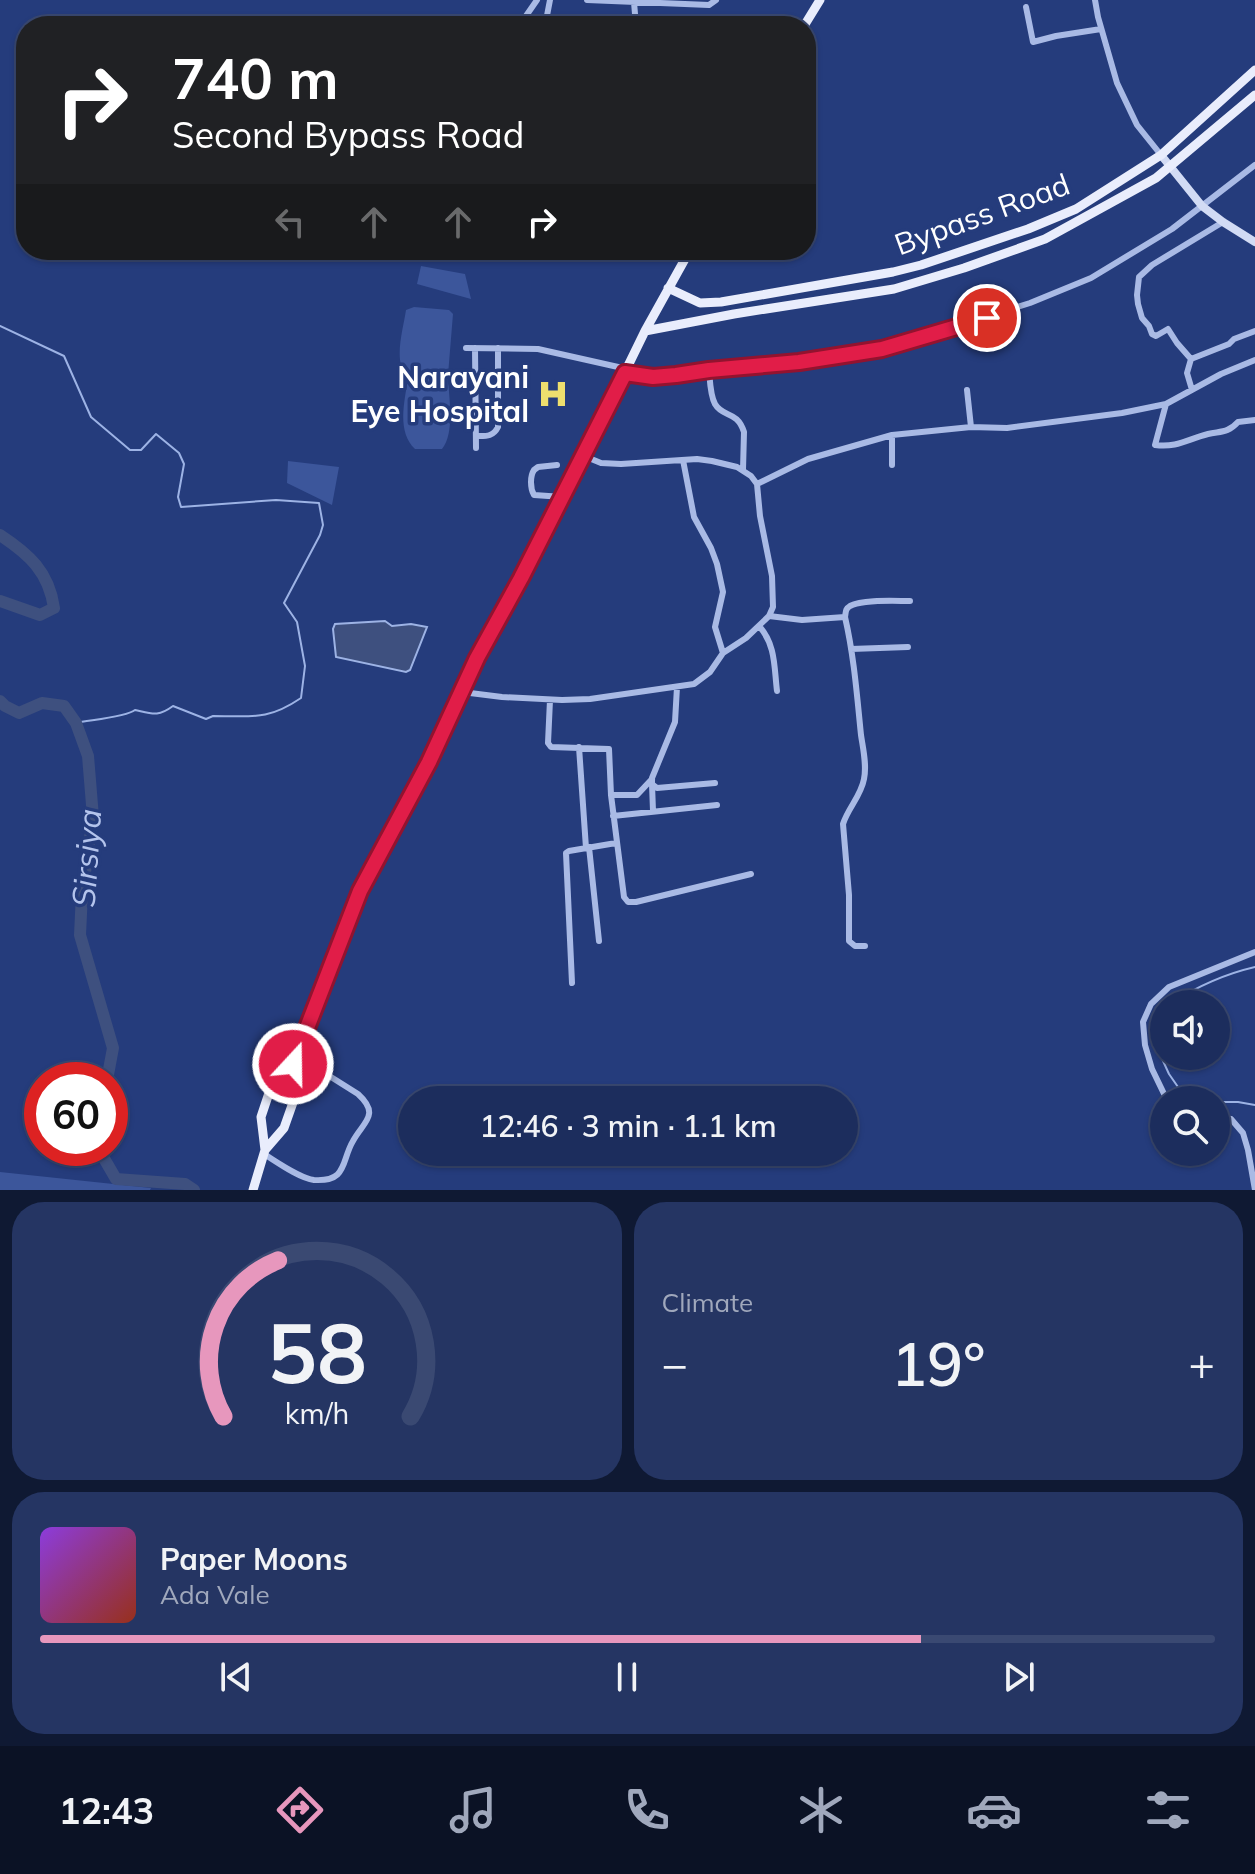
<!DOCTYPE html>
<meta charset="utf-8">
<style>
body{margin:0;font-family:Mulish,sans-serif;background:#253563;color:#f1f3f6;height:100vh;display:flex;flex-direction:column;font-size:30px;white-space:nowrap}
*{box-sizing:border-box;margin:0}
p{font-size:26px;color:#a0a8bc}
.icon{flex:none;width:44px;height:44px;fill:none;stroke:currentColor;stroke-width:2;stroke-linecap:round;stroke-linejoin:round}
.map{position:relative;height:1190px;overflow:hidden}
.sheet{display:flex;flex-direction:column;gap:12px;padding:12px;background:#0f1933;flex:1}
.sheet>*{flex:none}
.hud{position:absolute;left:16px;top:16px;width:800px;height:244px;border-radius:32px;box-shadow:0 2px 6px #0004,0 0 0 2px #3a4972;background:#202124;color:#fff;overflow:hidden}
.controls{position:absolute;left:1150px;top:990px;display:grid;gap:16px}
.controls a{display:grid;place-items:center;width:80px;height:80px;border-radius:50%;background:#1c2d5d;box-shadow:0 2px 6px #0004,0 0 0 2px #3a4972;font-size:40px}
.speed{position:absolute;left:24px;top:1062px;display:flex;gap:16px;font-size:40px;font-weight:700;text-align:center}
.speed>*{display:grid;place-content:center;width:104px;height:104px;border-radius:50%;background:#1c2d5d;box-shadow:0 2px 6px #0004,0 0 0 2px #3a4972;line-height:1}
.speed .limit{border:12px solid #d22;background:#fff;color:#111}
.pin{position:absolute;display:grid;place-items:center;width:68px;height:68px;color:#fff;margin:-34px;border:4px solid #fff;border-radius:50%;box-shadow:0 2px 8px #0007}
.me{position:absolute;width:88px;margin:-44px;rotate:21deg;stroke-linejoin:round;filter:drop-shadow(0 0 6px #0008)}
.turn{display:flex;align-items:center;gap:28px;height:168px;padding:0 24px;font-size:36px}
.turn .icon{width:104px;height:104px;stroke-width:2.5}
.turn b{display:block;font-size:56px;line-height:68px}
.lanes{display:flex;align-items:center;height:76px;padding:0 24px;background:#0003;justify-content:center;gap:40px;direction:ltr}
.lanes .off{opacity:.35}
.big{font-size:60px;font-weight:600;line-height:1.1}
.sheet .tile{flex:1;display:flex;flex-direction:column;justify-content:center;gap:12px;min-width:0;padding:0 28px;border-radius:32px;background:#253563}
.sheet .dial{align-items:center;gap:0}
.dial svg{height:208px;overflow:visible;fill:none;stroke:#3a4972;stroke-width:7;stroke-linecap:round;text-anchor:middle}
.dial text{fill:#f1f3f6;stroke:none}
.song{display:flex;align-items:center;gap:24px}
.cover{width:96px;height:96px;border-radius:12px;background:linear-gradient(135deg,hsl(270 70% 55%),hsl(10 70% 35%))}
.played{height:8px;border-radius:4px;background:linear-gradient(90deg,#e797bd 75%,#3a4972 75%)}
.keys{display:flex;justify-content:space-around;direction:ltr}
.heat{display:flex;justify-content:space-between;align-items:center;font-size:44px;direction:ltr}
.sheet .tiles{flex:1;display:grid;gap:12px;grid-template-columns:1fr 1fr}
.tile:last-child{grid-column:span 2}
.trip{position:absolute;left:398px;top:1086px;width:460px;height:80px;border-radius:40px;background:#1c2d5d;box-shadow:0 2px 6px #0004,0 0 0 2px #3a4972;font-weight:600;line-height:80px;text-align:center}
.tab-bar{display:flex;height:128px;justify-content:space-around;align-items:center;background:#0b1225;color:#a0a8bc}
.tab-bar .icon{width:56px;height:56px}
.tab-bar .active{color:#e797bd}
.tab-bar b{font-size:36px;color:#f1f3f6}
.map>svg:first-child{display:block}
.green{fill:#3c569b}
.water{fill:#3e507f;stroke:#9db3e5;stroke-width:2}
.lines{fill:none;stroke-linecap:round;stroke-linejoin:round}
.stream{stroke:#9db3e5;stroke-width:2}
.river{stroke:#3e507f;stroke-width:12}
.street{stroke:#a9bae5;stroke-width:6}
.secondary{stroke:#d2dbf4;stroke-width:8}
.primary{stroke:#e9edfc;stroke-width:9}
.route-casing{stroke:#92132f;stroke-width:20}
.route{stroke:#e11d48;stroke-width:14}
.labels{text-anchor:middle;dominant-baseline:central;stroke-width:7;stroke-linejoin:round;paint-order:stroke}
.street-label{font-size:30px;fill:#fff;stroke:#253c7c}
.poi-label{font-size:30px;font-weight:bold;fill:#fff;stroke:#253c7c;text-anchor:end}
.water-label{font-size:32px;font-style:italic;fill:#b4c4ec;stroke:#253c7c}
</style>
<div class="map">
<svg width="1255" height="1190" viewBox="0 0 1255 1190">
<rect width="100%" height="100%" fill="#253c7c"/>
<!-- green -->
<path class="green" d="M421,266L465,274L471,299L417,284Z
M414,307L449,310L453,314L448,375H405C394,358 403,330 406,310Z
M408,378H448C449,398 455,433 442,449H415C396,431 405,400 408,378Z
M288,461L339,467L332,505L287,483Z
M0,1172L151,1188L150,1190H0Z"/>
<!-- water -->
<path class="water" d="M385,621L392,626L411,624L427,627L410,670L406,672L336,657L333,629L335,624Z"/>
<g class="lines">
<!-- stream -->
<path class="stream" d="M0,326L64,356L91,417L130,450H141L156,434L179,453L184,464L178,497L181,507L276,500L319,503L323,525L320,535L284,603L297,622L305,666L301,698C267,721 252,716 213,716L206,719L173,706C158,717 153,714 135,710C126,717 90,720 76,723
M1170,1004C1196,987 1225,974 1255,967
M1164,1009L1154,1020L1153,1039L1169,1074L1187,1100
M1216,1102H1238L1255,1105"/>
<!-- river -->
<path class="river" d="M0,535C29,554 49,572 54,608L40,615L0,601
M0,701L5,706L19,713L42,703L64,706L76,723L88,756L93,817L82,893L80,935L113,1048L107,1080
M98,1148L116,1179L185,1184L194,1190"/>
<!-- street -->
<path class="street" d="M587,0L709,5L716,0
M1095,0L1098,17L1117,83L1137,125L1161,155
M634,2L636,26
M1026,7L1033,42L1056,36L1101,29
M519,26L537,0
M545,26L550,0
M466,348L538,349L627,369
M475,348L476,448
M1191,359L1177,343L1168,329L1156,336L1152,334L1149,326L1142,318L1138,304L1137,295L1139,277L1152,265L1223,222
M709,370C710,380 710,395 715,404C723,418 737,410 744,432L743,470
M625,373L653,377L676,375L830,358L882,349L1030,303L1091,278L1172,229L1255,165
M967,390L971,427
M1192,390L1187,373L1191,359L1229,344L1234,339L1255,331
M1166,404L1155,445C1177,448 1188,439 1208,434C1221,431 1228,433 1238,422L1255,420
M892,435V465
M476,436C486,436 493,437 498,427V348
M683,460L694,517L711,548L717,564L723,592L715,627L723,653
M557,465L538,467L534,470C530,476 530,488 534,495L563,497
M757,484L808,459L892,435L971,427L1007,428L1122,413L1166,404L1221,374L1255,360
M769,616L802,620L845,617
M759,626C776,645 774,667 777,691
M851,649L908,647
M677,687L675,722L652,778V784L657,788L715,783
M462,692L502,697L562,700L590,699L694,684L710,672L723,653L746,638L769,616L773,607L772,576L760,516L757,484L751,476L737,467L712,461L697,459L621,464L601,463L584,456
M550,700L548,743L551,747L609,749L611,795L624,897L628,902H636L751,874
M579,747L586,848
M652,784L653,811
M611,795H637L652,779
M613,816L717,805
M589,847L599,941
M865,946H855L849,941V895L843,824C848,808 861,796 864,779C867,765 863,749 861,735C857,696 854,656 845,617C846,612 845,609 850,606C863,599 895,601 910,601
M572,983L566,853L569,851L616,843
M1167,1100L1152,1069L1145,1045L1143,1022L1151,1004L1169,987L1255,952
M1216,1117L1231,1119L1243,1133L1248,1150L1255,1190
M264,1154C277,1162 299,1178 314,1180C348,1182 341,1161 353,1141C363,1122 381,1115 358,1094L296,1055"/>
<!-- secondary -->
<path class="secondary" d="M1161,155L1202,206L1223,222L1255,242"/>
<!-- primary -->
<path class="primary" d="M804,26L820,0
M668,288L700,303L721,302L893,272L921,265L1028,229L1076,209L1161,155L1255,70
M645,331L734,314L894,289L964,268L1045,239L1156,178L1255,95
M265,1150L261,1117L272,1084L293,1064L360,891L429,762L477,658L521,578L584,456L645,331L690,250
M253,1190L265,1150L284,1128L296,1094L297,1086L293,1064"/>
</g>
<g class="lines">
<!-- route casing -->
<g class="route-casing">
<path id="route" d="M293,1064L360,891L429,762L477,658L521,578L625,373L653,377L676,375L709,370L799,362L882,349L987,318"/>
</g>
<!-- route -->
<use href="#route" class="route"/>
</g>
<!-- icons -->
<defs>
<g id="hospital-bare" transform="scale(2.4)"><path d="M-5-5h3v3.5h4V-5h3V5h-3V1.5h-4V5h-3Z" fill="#eedf6e" stroke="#253c7c" stroke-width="2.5" paint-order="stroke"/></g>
</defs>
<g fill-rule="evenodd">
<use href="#hospital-bare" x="553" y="394"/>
</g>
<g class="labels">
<!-- street labels -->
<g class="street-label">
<text transform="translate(982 214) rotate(-20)">Bypass Road</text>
</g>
<!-- poi labels -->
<g class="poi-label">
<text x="529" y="377">Narayani<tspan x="529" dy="34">Eye Hospital</tspan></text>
</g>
<!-- water labels -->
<g class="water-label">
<text transform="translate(86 858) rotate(-86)">Sirsiya</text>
</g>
</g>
</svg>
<div class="controls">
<a><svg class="icon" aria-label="sound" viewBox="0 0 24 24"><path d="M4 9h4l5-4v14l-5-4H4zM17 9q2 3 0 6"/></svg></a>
<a><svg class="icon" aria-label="search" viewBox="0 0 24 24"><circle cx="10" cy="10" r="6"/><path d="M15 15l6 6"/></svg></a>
</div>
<div class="speed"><div class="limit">60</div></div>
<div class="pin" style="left:987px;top:318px;background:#d93025"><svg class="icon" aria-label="arrive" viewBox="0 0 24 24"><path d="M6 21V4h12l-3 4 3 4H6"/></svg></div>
<svg class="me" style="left:293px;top:1064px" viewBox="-20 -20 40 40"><circle r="17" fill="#e11d48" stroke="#fff" stroke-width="3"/><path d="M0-11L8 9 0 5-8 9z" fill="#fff"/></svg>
<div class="trip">12:46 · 3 min · 1.1 km</div>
<div class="hud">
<div class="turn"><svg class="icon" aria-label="right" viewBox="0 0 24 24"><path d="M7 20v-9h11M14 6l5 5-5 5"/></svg><div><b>740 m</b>Second Bypass Road</div></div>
<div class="lanes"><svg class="icon off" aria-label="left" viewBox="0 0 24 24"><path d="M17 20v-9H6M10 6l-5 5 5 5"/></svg><svg class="icon off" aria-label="ahead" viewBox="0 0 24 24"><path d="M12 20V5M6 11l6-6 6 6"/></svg><svg class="icon off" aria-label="ahead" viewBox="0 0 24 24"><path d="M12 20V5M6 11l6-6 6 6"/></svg><svg class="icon" aria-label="right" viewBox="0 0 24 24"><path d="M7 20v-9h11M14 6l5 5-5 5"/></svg></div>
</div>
</div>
<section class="sheet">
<div class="tiles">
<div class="tile dial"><svg viewBox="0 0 100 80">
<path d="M14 69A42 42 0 1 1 86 69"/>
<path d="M14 69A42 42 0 0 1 35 9" stroke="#e797bd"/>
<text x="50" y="56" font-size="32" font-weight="700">58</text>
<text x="50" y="72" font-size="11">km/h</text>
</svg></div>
<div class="tile"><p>Climate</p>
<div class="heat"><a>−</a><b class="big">19°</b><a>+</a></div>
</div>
<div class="tile">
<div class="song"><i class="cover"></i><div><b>Paper Moons</b><p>Ada Vale</p></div></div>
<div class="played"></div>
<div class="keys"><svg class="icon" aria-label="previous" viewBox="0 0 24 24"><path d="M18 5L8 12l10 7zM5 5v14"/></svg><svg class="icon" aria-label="pause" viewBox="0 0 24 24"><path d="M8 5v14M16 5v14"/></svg><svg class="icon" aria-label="next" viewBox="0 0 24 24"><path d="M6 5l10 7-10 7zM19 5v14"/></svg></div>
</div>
</div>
</section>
<nav class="tab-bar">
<b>12:43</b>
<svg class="icon active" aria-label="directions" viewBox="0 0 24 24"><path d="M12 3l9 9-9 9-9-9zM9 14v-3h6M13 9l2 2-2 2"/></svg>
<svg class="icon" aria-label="music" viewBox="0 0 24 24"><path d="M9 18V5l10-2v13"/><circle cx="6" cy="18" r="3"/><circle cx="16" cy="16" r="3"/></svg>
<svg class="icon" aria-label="phone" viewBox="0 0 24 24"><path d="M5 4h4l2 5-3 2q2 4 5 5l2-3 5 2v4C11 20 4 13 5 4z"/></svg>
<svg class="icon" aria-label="climate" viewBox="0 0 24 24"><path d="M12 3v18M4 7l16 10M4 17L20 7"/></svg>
<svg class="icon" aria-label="car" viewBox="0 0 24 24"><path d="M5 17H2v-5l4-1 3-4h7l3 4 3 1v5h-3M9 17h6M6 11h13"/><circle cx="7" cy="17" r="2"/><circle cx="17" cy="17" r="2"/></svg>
<svg class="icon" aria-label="filters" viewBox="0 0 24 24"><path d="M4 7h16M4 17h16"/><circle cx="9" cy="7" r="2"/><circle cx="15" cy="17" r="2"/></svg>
</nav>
